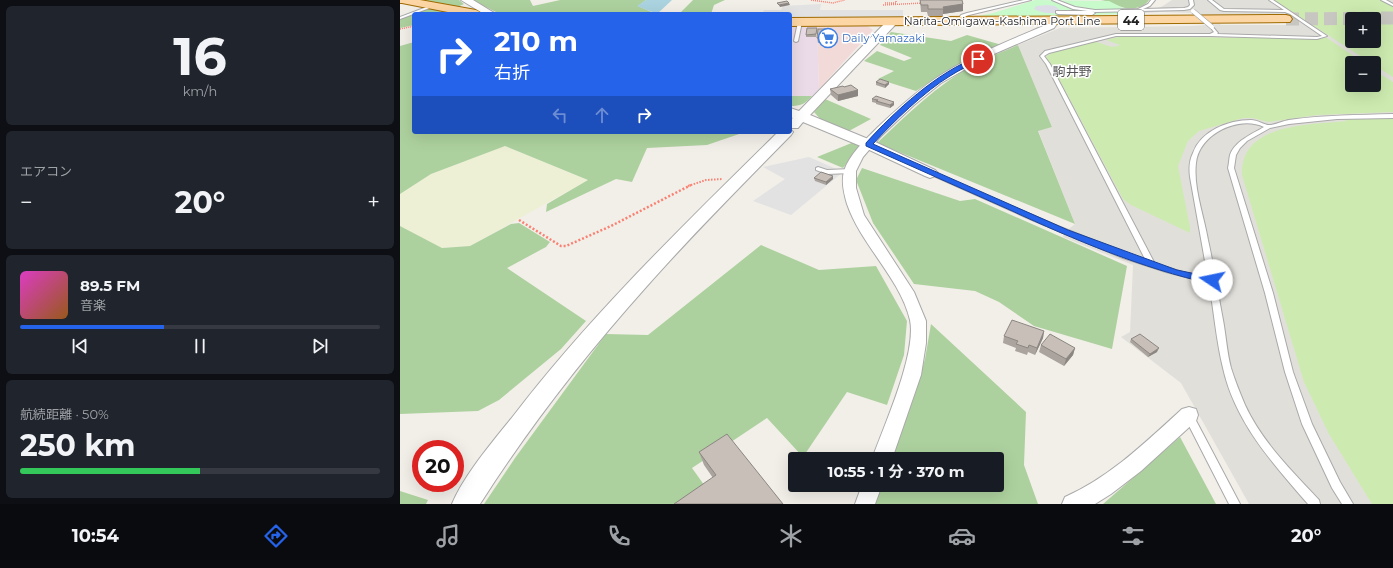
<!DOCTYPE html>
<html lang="ja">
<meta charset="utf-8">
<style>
body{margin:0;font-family:Montserrat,"Noto Sans JP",sans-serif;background:#20242c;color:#f1f3f6;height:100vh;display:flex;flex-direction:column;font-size:15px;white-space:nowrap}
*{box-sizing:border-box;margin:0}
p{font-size:13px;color:#9ea1a6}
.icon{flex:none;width:22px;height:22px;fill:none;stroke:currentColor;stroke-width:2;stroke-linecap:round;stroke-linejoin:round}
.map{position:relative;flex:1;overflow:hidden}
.sheet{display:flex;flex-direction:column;gap:6px;padding:6px;background:#0d0f14;width:400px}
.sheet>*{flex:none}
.banner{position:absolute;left:12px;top:12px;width:380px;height:122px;border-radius:4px;box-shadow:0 4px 16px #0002;background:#2563eb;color:#fff;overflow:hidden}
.buttons{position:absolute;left:945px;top:12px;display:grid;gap:8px}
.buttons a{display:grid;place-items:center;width:36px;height:36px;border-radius:4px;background:#171b24;box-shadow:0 4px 16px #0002;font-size:20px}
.speed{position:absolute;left:12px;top:440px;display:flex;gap:8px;font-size:20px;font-weight:700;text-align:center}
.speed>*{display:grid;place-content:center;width:52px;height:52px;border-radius:50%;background:#171b24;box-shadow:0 4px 16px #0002;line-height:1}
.speed .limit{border:6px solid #d22;background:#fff;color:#111}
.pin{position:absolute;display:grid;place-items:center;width:34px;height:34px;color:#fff;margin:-17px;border:2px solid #fff;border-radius:50%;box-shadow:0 1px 4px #0007}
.me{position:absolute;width:44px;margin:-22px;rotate:281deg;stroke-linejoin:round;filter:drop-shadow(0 0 3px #0008)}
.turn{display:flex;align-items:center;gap:14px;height:84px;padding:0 16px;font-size:18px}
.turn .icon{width:52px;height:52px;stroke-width:2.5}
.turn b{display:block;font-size:28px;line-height:34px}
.lanes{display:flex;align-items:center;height:38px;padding:0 16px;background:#0003;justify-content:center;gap:20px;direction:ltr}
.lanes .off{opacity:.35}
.big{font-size:30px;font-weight:700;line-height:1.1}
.sheet .tile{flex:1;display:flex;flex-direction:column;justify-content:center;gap:6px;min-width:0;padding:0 14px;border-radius:6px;background:#20242c}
.sheet .dial{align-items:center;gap:0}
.dial b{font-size:52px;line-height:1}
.song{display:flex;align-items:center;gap:12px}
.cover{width:48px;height:48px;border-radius:6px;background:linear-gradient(135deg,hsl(310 70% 55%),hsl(30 70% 35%))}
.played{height:4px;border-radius:2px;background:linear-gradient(90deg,#2563eb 40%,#363941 40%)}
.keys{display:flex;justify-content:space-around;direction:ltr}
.heat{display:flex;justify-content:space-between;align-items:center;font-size:22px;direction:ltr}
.charge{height:6px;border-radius:3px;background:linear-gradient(90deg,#34c759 50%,#363941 0)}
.trip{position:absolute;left:388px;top:452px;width:216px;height:40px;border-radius:4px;background:#171b24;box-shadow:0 4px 16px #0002;font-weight:700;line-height:40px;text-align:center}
.tab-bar{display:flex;height:64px;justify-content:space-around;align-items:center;background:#090b0e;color:#9ea1a6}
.tab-bar .icon{width:28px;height:28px}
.tab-bar .selected{color:#2563eb}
.tab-bar b{font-size:18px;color:#f1f3f6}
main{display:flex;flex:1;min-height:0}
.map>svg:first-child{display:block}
.commercial{fill:#f2dad9}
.industrial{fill:#ebdbe8}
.airport{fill:#e1dfda;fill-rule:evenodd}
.farmland{fill:#eef0d5}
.grass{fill:#cdebb0;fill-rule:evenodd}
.forest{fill:#add19e}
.park{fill:#c8facc}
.parking{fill:#e2e2e2}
.plaza{fill:#dddde8}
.water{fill:#aad3df}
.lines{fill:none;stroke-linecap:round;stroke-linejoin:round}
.primary-tunnel{stroke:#c8c6c1;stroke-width:13;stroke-dasharray:13 6;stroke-linecap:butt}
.service-casing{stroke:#a9a9a9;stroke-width:2}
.pedestrian-casing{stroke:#a9a9a9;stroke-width:2}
.minor-casing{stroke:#a9a9a9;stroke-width:2}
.tertiary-casing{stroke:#a9a9a9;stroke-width:2}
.primary-casing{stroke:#a06b00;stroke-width:2}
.path-far2{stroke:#fa8072;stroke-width:1.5;stroke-dasharray:1 1;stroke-linecap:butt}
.path-far1{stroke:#fa8072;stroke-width:2;stroke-dasharray:1.5 1.5;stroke-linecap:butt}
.path{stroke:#fa8072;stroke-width:2.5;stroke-dasharray:2 2;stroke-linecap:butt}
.service{fill:#fff;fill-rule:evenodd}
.pedestrian{fill:#fff;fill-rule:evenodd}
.minor{fill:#fff;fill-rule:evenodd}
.tertiary{fill:#fff;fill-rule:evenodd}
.primary{fill:#fcd6a4;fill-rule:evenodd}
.service-bridge-casing{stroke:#a9a9a9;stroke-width:5;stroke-linecap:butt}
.service-bridge{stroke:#fff;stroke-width:4}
.wall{fill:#aba49e}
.shaded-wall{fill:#8b8681}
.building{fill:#c7bfb8;stroke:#8b8681}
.route{fill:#2563eb;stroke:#184099}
.labels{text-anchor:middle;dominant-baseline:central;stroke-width:3;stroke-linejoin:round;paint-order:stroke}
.far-street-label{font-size:11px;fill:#222;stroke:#fff}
.far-shop-label{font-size:11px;fill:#366cbe;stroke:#fff;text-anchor:start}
.shield{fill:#fff;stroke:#646464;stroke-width:1}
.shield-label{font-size:12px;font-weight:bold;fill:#222}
.far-quarter-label{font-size:13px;fill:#555;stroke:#fff}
</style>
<main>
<section class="sheet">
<div class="tile dial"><b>16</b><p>km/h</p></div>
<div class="tile"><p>エアコン</p>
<div class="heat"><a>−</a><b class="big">20°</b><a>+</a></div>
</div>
<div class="tile">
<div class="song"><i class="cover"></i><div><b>89.5 FM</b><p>音楽</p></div></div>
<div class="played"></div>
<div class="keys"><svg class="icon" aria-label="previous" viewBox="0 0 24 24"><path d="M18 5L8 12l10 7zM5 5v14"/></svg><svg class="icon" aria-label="pause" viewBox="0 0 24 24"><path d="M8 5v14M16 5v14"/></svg><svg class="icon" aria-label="next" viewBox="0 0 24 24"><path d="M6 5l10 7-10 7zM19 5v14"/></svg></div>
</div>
<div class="tile"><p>航続距離 · 50%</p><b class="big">250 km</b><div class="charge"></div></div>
</section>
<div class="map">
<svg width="993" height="504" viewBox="0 0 993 504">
<rect width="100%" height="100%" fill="#f2efe9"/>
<!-- commercial -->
<path class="commercial" d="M466,25L473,30L419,89L417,27Z"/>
<!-- industrial -->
<path class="industrial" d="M390,25H417L419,89L412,96H390Z"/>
<!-- airport -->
<path class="airport" d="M772,0H993V504H849L781,383L721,337L730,332L733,265L663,237L665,232L675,224L638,130L652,127L618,45L660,28L792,26L820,24L821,25H898L882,14L800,15L797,13L760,12L731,14L728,11L750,10L761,7ZM952,19H974V41H952ZM952,63H974V85H952Z"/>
<!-- farmland -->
<path class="farmland" d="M104,146L188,180L70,246L41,248L0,226V194L31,174Z"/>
<!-- grass -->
<path class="grass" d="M874,0H981L993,6V77L974,65V63H971ZM952,19H974V41H952Z
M718,37L927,38L964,63H952V85H974V70L993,82V112L917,115L868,122L853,118H843L799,131L788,141L778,166L790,227V233L731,205L723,199L650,62L646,59L647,56L651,53L692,42C702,41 710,50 720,45L706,40Z
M993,118V504H972L929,434L904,382L842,175C840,123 909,125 946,121L945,119Z"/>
<!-- forest -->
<path class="forest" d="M18,0H59L64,4L55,8Z
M72,0H130L133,6L160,0H246L238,6L256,14H103L96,12Z
M293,0H325L314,5L311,14H279Z
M700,0H749C745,7 733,10 725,8C716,6 710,1 700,0Z
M25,8L59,14H14V25L0,28V17Z
M491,32L551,41L567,35L602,45L547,71L516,91L478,79L494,71L464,61L477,51L504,61L512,58L480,45Z
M14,42V132H345L307,145L247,148L232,182L216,179L146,212L147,204L188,180L105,146L31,174L0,194V46Z
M618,45L652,127L638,131L675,224L477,143C507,115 537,85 573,65C587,57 603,52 618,45Z
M390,96H412C405,104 401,106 390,106Z
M425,99L471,119L449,131L422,121L414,112Z
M454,142L461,145L443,168L417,157Z
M462,168L560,201L575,199L727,266L712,349L634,326L599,302L575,291L514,284L473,223L456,180Z
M119,223L150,242L146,247L107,268L186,321L161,349L99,400L78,411L0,414V226L42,248L70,246L111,224Z
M361,245L419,270L476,266L507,321L504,355L487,405L447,392L403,457L367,418L292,468L307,489L288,504H84L115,458L206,334L248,335Z
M531,324L626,412L624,465L638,504H474L481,485H597V459H491L516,391L525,359Z
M780,437L816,504H703Z
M0,491L28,500L26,504H0Z"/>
<!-- park -->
<path class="park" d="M635,0L709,1L729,11L731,14L569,18L593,13Z"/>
<!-- parking -->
<path class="parking" d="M421,4L420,10H503V18H390V14H362L364,10H381L383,6Z
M409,157L443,172L391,215L353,201L385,179L363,167Z"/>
<!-- plaza -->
<path class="plaza" d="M647,5L655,6L660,10L655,13H646L638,11L634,9L636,6Z"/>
<!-- water -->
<path class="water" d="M246,0H272L257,14L237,6Z"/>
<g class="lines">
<!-- primary-tunnel -->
<path class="primary-tunnel" d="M886,19L993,18"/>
<!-- service casing -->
<g class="service-casing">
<path id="service" d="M624,0H631L569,15L563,17L560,22L557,21L561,15L567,13Z
M652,0H657L675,7L695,10L738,9L748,4L751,0H755L750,6L743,9L784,8L788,7L790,5L789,0H793L794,5L790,9L784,10L695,12L673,9Z
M808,0H812L824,9L884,10L869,0H873L927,36L917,39L810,36H716L649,53L644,56L650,64L755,264L783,272L808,278L790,177C789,169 789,161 793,153C801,131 828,120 851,120C858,120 865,126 871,125C877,124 883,121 889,120C923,115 958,115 993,114V118L937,119L889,124L870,128L847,141L840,148L836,155L834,168L873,293L893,372L912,424L940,482L953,504H942L932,488L902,424L885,372L865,293L828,168C829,164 829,159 830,155C835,141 852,134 864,127C839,115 799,134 796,163C793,187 804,216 808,240C814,267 818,294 823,320C826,336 827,353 831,368C835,381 840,393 845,405C862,442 892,471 919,500L920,504H908C873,464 835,422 823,368C816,340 814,311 809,283L766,272L723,258L632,220L527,173L530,171L532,172L658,226L746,261L646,64L640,56L645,51L716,34H810L814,32L810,27L812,26L818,33L817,34L917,37L922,36L890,14L885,12L824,11L820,10Z
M981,0H986L993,4V6Z
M32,5L35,6L0,19V17Z
M400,21L402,22L398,41L396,42L394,41L398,22Z
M418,167L427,170L451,169L454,171L451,173L427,174L416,170V168Z
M789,412L792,413L840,504H829L784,416L786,413Z"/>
</g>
<!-- pedestrian casing -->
<g class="pedestrian-casing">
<path id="pedestrian" d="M656,11H692L695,13L692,15L658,14L656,13Z"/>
</g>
<!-- minor casing -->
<g class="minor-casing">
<path id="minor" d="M652,19H655L659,21L654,28L587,57L541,83L514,105L481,136L463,157L456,171V188L464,215L514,292L526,321V343L521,375L492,459H472C484,426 517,353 510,320C500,278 461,245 447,204C444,194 441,182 444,171C449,155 465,140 477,128C498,108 520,88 544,73C577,53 613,39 648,24Z
M789,407L796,409L798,415L796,421L741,471L711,494L695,504H662L665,497C710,477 746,442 782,409Z
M462,485H482L475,504H455Z"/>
</g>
<!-- tertiary casing -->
<g class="tertiary-casing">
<path id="tertiary" d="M61,0H73L96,14H84Z
M492,19L496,20L497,22L496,24L410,115L473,141L535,170L538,173L535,176L530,178L525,176L463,147L403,122L398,128H390V120L393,118L390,117V108L399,111L488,20Z
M390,129L393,132L391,135C342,185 293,234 247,286C186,354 129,427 80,504H52C64,475 94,440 114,415C193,312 286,223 378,132H390Z"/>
</g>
<!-- primary casing -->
<g class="primary-casing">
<path id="primary" d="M0,0H20L76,10L80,12L82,14H58L2,3H0Z
M886,15L890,16L892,19L890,22L390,26V18Z"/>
</g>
<!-- path-far2 -->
<path class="path-far2" d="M411,0L433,3L445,0
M485,3H496V0
M483,5L523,3
M0,29L14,26"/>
<!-- path-far1 -->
<path class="path-far1" d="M288,186L306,180L323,179"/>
<!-- path -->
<path class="path" d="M119,220L161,246H166L211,226L291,185"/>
<!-- service -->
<use href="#service" class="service"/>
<!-- pedestrian -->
<use href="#pedestrian" class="pedestrian"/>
<!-- minor -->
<use href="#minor" class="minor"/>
<!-- tertiary -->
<use href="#tertiary" class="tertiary"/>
<!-- primary -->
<use href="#primary" class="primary"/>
<!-- service-bridge casing -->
<g class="service-bridge-casing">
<path id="service-bridge" d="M793,11L812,27"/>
</g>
<!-- service-bridge -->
<use href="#service-bridge" class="service-bridge"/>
</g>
<!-- wall -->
<path class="wall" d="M520,0L563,4V11L543,14V16H528L527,12H521Z
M417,28L416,37H406V35Z
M431,29V42L418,43L417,38Z
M476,82L489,84L485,88L476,85Z
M430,89L458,90V96L438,101L431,95Z
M472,99L494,105L490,108L476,104V103L472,102Z
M433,176V179L426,185L415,181L414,178Z
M644,331L643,338L635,355L628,352L627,355L615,351L616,348L603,343L604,336Z
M731,339L757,352L748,357L730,342Z
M641,345L675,348L673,355L664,366L639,352Z
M299,452L383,504L313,478L304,465Z"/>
<!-- shaded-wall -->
<path class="shaded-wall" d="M389,3L390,5L380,7L379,5Z
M563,4V11L543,14V7Z
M489,82V84L485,88V85Z
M458,90V96L438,101V95Z
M494,102V105L490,108V105Z
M433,176V179L426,185V182Z
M644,331L643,338L635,355L637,348Z
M675,348L673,355L664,366L666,359Z
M759,348L757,352L748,357L750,354Z"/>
<!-- building -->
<path class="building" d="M520,0H562L563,4L543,7L544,9H528V5H521Z
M387,1L389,3L379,5L377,3Z
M407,28H417L416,34L406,35Z
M418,29H431V37L417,38Z
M480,79L489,82L485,85L476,82Z
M451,85L458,90L438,95L430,89L443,86L444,87Z
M476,96L494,102L490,105L476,101L478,100L472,99Z
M421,172L433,176L426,182L414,178Z
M612,320L644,331L637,348L629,345L628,348L616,344L618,341L604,336Z
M650,334L675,348L666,359L641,345Z
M740,334L759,348L750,354L731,339Z
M327,434L383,504H274L316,475L299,452Z"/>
<!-- route -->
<path class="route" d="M578,57L580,58V60C570,65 559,70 550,76C525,91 493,122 473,144L668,230L777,270L815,278L817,280L815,283L812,284C741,268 675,240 610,210C562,189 514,167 466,146V143C494,112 538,71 578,57Z"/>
<!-- icons -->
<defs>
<g id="supermarket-ring" transform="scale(1)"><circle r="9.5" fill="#fff" stroke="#3f7fe0" stroke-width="1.5"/><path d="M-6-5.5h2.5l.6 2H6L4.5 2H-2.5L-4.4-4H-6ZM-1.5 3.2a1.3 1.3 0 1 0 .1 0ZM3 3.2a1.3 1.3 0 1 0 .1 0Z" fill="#3f7fe0"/></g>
</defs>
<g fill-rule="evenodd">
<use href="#supermarket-ring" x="428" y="38"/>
</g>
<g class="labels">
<!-- far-street labels -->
<g class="far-street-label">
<text x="602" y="21">Narita-Omigawa-Kashima Port Line</text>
</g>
<!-- far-shop labels -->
<g class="far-shop-label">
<text x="442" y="38">Daily Yamazaki</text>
</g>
<!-- shield labels -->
<rect class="shield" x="718" y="10" width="26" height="20" rx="3"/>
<g class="shield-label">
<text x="731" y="20">44</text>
</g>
<!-- far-quarter labels -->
<g class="far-quarter-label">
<text x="672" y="71">駒井野</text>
</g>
</g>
</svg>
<div class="buttons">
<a>+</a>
<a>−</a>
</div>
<div class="speed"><div class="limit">20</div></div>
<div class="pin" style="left:578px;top:59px;background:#d93025"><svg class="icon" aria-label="arrive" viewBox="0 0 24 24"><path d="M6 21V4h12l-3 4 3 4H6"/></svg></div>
<svg class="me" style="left:812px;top:280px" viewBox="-20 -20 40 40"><circle r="19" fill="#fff"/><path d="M0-13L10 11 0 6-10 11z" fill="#2563eb"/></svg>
<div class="trip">10:55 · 1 分 · 370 m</div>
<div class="banner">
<div class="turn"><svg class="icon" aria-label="right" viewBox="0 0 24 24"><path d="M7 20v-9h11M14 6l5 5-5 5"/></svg><div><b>210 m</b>右折</div></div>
<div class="lanes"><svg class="icon off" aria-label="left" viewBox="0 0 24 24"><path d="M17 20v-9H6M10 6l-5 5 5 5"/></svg><svg class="icon off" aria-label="ahead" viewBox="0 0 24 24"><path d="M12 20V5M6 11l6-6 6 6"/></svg><svg class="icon" aria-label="right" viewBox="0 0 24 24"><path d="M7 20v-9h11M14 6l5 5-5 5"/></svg></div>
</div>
</div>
</main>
<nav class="tab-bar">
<b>10:54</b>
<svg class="icon selected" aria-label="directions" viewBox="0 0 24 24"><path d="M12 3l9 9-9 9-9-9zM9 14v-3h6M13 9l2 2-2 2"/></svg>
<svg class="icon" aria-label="music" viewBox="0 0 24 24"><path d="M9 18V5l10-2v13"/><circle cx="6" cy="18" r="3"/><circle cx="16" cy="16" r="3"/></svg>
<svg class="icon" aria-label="phone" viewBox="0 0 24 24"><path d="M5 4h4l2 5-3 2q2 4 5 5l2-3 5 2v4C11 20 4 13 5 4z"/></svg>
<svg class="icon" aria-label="climate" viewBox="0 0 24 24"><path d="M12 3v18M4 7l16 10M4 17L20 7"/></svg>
<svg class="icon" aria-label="car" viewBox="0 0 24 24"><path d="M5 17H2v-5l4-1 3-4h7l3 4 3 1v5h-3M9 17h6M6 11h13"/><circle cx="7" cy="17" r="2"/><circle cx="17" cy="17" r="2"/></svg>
<svg class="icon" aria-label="filters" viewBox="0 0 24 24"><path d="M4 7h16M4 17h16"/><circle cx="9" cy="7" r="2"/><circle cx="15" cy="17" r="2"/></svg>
<b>20°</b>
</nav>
